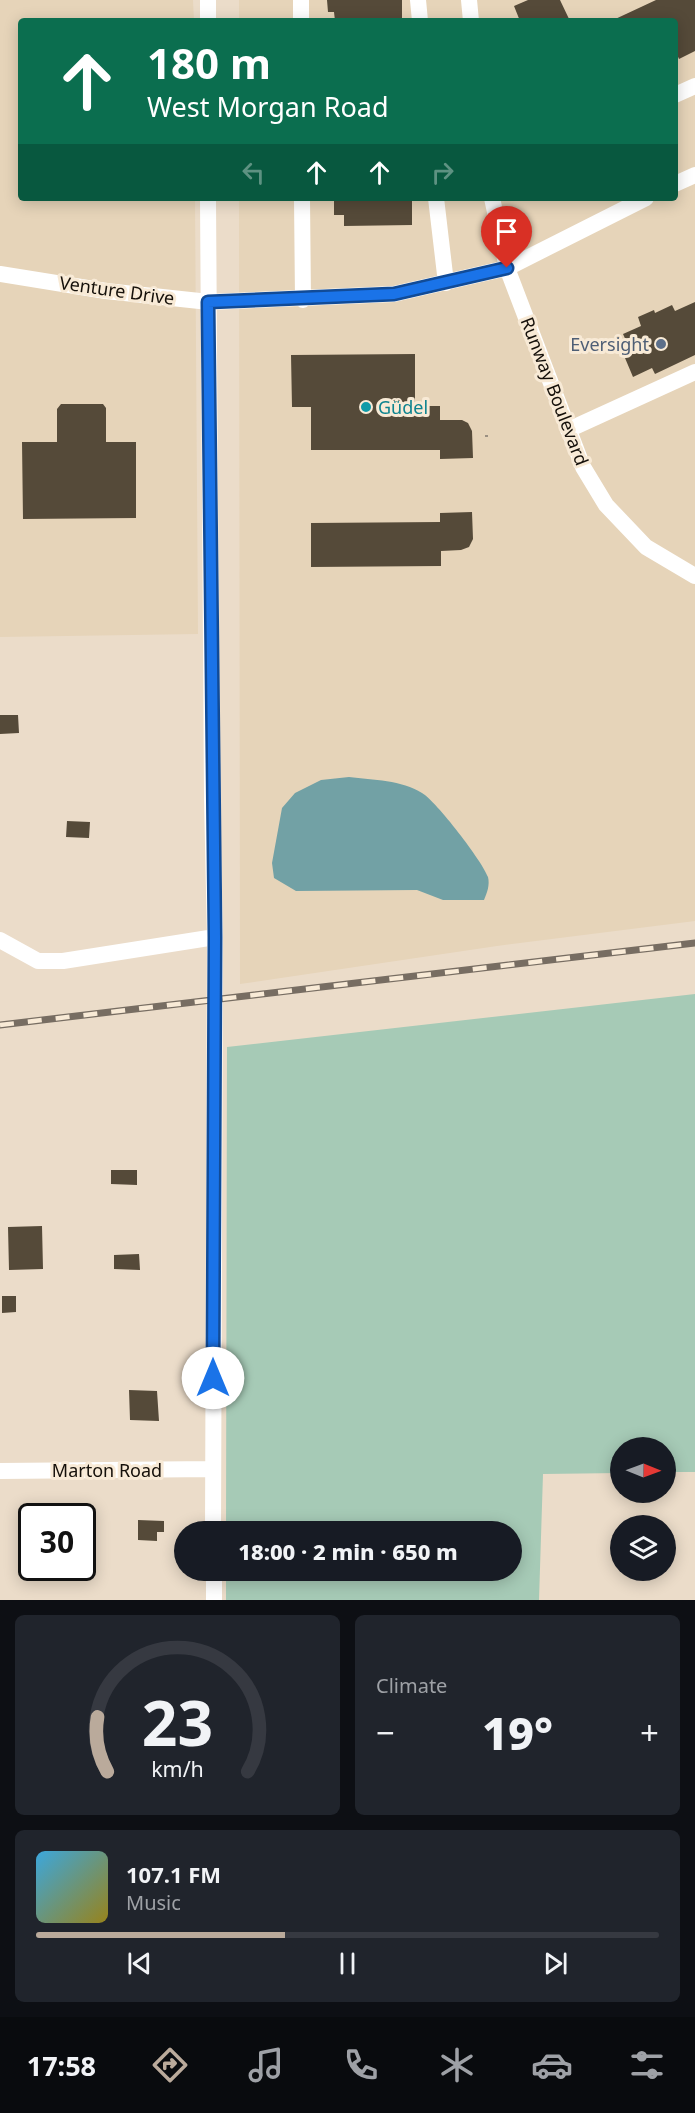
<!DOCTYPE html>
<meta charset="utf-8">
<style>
body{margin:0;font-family:"Noto Sans",sans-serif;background:#20242c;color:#f1f3f6;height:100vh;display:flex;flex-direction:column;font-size:22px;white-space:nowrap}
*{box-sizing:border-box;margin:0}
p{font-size:20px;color:#9ea1a6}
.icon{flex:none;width:33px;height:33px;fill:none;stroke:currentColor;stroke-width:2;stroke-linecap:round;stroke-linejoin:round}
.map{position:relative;height:1600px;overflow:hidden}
.side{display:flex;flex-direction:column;gap:15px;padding:15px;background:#0d0f14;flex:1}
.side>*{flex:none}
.hud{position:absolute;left:18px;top:18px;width:660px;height:183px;border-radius:6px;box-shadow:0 3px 15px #0003;background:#0b6e4f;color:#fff;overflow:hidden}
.needle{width:39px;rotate:91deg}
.tools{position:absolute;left:610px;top:1437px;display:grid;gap:12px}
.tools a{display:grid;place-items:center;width:66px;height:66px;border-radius:50%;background:#171b24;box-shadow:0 3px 15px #0003;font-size:30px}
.speed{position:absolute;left:18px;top:1503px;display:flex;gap:12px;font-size:30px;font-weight:700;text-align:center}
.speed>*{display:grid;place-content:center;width:78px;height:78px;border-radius:50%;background:#171b24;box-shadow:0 3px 15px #0003;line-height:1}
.speed .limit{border:3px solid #111;border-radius:9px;background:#fff;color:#111}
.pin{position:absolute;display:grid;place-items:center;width:51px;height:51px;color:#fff;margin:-62px -26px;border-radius:50% 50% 50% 0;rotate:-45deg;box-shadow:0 0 6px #0007}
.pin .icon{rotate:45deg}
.me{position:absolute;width:66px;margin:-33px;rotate:0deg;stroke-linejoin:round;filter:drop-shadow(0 0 4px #0008)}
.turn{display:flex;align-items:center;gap:21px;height:126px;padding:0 30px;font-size:27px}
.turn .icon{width:78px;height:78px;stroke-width:2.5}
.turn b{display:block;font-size:42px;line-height:51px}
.lanes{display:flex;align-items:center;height:57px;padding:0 30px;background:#0003;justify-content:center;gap:30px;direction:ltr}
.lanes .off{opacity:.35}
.big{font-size:45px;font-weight:800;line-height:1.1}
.side .card{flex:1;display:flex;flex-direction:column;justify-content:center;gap:9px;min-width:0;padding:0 21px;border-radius:9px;background:#20242c}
.side .dial{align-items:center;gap:0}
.dial svg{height:156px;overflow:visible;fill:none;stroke:#363941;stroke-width:7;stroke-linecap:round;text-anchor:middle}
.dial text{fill:#f1f3f6;stroke:none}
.song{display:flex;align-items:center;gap:18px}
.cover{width:72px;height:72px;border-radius:9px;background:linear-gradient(135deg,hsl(200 70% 55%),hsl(50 70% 35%))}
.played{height:6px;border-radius:3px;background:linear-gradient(90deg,#baaa9b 40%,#363941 40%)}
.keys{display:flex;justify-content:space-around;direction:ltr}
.heat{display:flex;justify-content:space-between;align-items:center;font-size:33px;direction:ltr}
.side .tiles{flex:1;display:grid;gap:15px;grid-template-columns:1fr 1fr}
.card:last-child{grid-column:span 2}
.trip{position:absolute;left:174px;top:1521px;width:348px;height:60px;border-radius:30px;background:#171b24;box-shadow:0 3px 15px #0003;font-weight:800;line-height:60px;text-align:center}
.dock{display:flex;height:96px;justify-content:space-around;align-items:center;background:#090b0e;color:#9ea1a6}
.dock .icon{width:42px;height:42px}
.dock .current{color:#baaa9b}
.dock b{font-size:27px;color:#f1f3f6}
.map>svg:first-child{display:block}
.built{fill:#e6d4b9}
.green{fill:#a6cab6}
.water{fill:#72a1a5}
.building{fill:#554a39}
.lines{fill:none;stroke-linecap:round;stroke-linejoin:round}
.path{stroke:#9b9082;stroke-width:2;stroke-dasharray:3 3;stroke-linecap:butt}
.minor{stroke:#fff;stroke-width:16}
.rail-casing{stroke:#776d62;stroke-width:7}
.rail{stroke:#f8ead6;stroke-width:4.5;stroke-dasharray:14;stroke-linecap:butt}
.route-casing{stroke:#114b97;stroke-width:15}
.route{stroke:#1a73e8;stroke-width:10}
.service-dot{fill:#5c6f8a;stroke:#f8ead6;stroke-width:2}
.culture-dot{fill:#0f9aa8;stroke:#f8ead6;stroke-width:2}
.labels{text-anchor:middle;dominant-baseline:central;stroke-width:6;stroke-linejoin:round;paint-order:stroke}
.street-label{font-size:18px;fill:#15100a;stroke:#f8ead6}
.service-label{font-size:18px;fill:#4e5e75;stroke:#f8ead6;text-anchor:end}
.culture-label{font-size:18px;fill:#0d838f;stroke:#f8ead6;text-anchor:start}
</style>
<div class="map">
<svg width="695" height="1600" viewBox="0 0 695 1600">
<rect width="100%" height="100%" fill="#ebdcc9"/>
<!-- built -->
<path class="built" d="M0,0H193L194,21H21V198H195L198,634L0,637Z
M239,0H695V921L497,946L240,984L239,198H675V21H239Z"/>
<!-- green -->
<path class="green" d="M695,994V1472H666V1448H621V1473L543,1474L539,1600H226V1571L512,1570V1532L226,1531L227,1047Z"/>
<!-- water -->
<path class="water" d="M349,777C373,780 402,780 422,793C436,801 483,862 488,877C490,885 487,893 484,900H443L417,890L296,891L274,878L272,863L282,808L295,793L321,780Z"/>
<!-- building -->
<path class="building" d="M327,0H402V21H335L334,12H328Z
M528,0H560L570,21H520L514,6Z
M656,0H695V51L679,59L675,50V21H611Z
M334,198H412V225L344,226V215H334Z
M695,302V355L655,374L652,368L633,377L625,358L632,354L623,334L641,326L638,317L654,310L655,313L672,305L675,311Z
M415,354V406H440V420H462L468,423L472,431L473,458L440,459V450H311V407H292L291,355Z
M61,404H103L106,408V442H136V518L23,519L22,442H57V409Z
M472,512L473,539L469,547L461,550L441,551V566L311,567V523L440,522V513Z
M0,715H18L19,733L0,734Z
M67,821L90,822L89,838L66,837Z
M111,1170H137V1185L111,1184Z
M42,1226L43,1269L9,1270L8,1227Z
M139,1254L140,1270L114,1269V1255Z
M2,1296H16V1312L2,1313Z
M129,1390L157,1391L159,1421L130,1420Z
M138,1520L164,1521V1532H157V1541L138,1540Z"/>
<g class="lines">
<!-- path -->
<path class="path" d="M485,436H491"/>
<!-- minor -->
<path class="minor" d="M301,0V21
M418,0L420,21
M469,0L471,21
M208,21V0
M675,95L695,86
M675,184L695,175
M208,198L212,799L215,937L213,1532
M302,198L303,300
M436,198L446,283
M492,198L507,268L583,467L606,505L646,547L695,576
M0,274L106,291L209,302L394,294L507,268L646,198
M568,430L695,372
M0,940L38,961H63L215,937
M0,1471L213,1469
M214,1570V1600"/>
<!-- rail casing -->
<g class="rail-casing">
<path id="rail" d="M0,1025L695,943"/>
</g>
<!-- rail -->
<use href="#rail" class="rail"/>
</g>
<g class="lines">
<!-- route casing -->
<g class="route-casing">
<path id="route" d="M213,1378L215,937L208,302L394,294L507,268"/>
</g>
<!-- route -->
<use href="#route" class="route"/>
</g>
<!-- markers -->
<circle class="service-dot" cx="661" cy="344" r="6"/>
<circle class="culture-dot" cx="366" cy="407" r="6"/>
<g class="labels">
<!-- street labels -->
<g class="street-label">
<text transform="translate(117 290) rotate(8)">Venture Drive</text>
<text transform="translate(555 391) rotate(69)">Runway Boulevard</text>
<text x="107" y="1470">Marton Road</text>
</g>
<!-- service labels -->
<g class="service-label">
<text x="649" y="344">Eversight</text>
</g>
<!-- culture labels -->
<g class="culture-label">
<text x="378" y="407">Güdel</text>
</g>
</g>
</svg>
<div class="tools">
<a><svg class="needle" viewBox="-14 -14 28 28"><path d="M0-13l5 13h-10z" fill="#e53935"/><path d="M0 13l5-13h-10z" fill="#9ea1a6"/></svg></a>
<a><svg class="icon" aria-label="layers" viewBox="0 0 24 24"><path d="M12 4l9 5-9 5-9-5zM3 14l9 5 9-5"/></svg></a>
</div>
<div class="speed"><div class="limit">30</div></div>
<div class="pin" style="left:507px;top:268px;background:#d93025"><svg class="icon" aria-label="arrive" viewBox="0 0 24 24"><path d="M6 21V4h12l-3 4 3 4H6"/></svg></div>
<svg class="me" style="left:213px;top:1378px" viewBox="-20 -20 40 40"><circle r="19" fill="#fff"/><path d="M0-13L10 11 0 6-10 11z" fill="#1a73e8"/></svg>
<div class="trip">18:00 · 2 min · 650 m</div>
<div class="hud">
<div class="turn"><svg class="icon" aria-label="ahead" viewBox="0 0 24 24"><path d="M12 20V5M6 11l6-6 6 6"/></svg><div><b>180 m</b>West Morgan Road</div></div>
<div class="lanes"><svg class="icon off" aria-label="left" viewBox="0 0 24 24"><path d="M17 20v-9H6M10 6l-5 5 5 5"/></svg><svg class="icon" aria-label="ahead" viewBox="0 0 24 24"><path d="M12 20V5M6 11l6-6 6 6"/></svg><svg class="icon" aria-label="ahead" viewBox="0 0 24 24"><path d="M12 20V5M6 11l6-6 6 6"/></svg><svg class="icon off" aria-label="right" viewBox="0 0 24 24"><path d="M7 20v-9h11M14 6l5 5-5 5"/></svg></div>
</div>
</div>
<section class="side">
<div class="tiles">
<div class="card dial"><svg viewBox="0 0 100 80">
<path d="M14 69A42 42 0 1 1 86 69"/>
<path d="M14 69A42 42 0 0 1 9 41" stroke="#baaa9b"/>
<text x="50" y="56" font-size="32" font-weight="700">23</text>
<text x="50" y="72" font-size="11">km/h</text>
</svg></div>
<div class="card"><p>Climate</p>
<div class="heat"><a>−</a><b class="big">19°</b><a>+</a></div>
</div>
<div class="card">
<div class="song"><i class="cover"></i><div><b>107.1 FM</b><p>Music</p></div></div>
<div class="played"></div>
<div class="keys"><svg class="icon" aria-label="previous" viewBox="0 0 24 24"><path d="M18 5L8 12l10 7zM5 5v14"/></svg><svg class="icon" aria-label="pause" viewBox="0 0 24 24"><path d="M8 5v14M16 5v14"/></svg><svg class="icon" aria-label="next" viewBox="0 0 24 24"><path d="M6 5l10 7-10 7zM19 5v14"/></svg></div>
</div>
</div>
</section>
<nav class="dock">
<b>17:58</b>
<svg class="icon current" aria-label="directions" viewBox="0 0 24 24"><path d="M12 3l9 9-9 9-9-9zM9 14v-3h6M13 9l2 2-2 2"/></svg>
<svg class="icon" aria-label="music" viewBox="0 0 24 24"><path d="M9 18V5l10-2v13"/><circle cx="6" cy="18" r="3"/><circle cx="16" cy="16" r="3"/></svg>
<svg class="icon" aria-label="phone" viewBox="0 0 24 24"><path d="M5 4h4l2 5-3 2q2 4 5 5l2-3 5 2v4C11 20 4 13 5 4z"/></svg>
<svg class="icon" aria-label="climate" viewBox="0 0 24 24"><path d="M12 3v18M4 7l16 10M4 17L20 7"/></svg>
<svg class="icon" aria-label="car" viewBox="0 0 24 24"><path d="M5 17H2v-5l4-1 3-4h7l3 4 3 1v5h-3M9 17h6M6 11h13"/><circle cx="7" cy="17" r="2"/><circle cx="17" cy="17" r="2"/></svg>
<svg class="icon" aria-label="filters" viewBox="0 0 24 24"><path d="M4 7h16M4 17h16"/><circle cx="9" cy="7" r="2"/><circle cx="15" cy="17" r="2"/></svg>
</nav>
